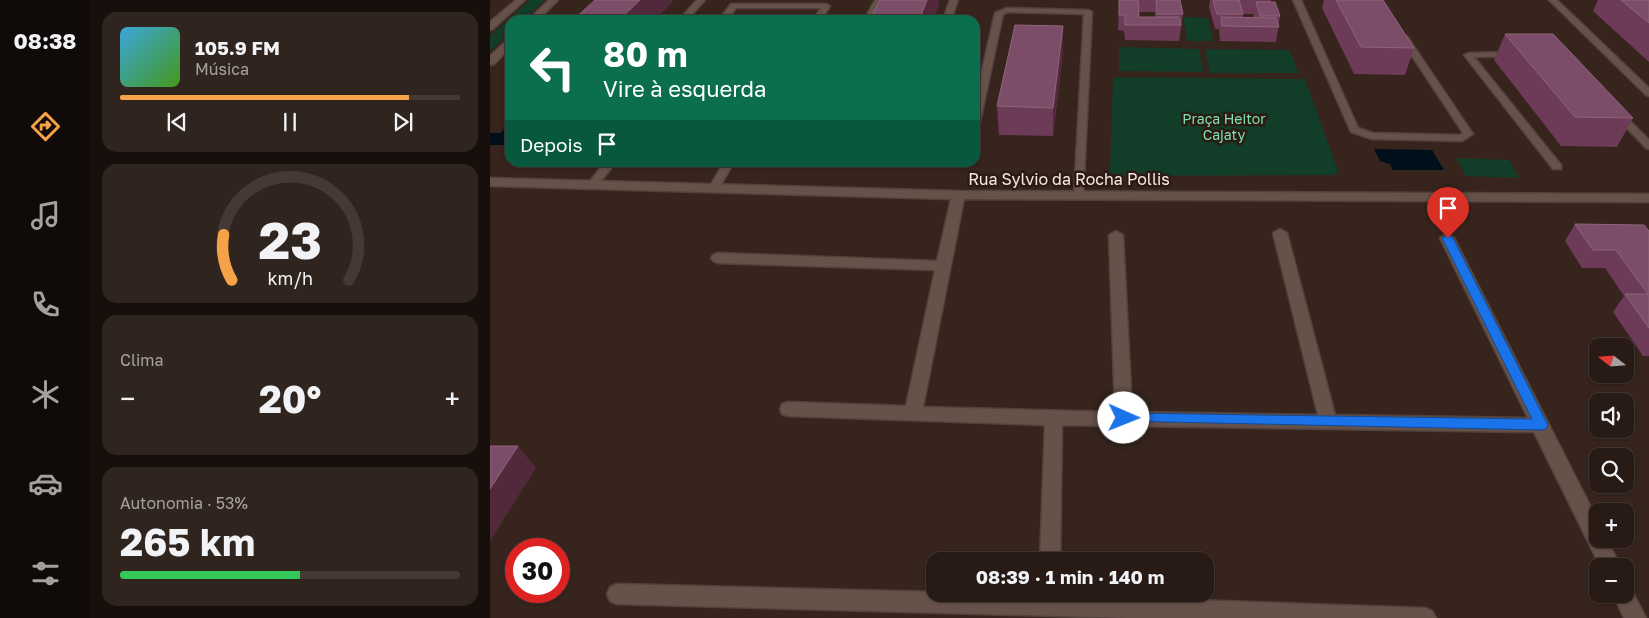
<!DOCTYPE html>
<html lang="pt">
<meta charset="utf-8">
<style>
body{margin:0;font-family:"Golos Text",sans-serif;background:#30241f;color:#f1f3f6;height:100vh;display:flex;flex-direction:column;font-size:19px;white-space:nowrap}
*{box-sizing:border-box;margin:0}
p{font-size:16px;color:#a5a1a1}
.icon{flex:none;width:28px;height:28px;fill:none;stroke:currentColor;stroke-width:2;stroke-linecap:round;stroke-linejoin:round}
.map{position:relative;flex:1;overflow:hidden}
.side{display:flex;flex-direction:column;gap:12px;padding:12px;background:#160f0c;width:400px}
.side>*{flex:none}
.top-card{position:absolute;left:15px;top:15px;width:475px;height:152px;border-radius:15px;box-shadow:0 1px 4px #0004,0 0 0 1px #443935;background:#0b6e4f;color:#fff;overflow:hidden}
.needle{width:32px;rotate:287deg}
.fabs{position:absolute;left:1099px;top:338px;display:grid;gap:10px}
.fabs a{display:grid;place-items:center;width:45px;height:45px;border-radius:10px;background:#281b16;box-shadow:0 1px 4px #0004,0 0 0 1px #443935;font-size:25px}
.speed{position:absolute;left:15px;top:538px;display:flex;gap:10px;font-size:25px;font-weight:700;text-align:center}
.speed>*{display:grid;place-content:center;width:65px;height:65px;border-radius:50%;background:#281b16;box-shadow:0 1px 4px #0004,0 0 0 1px #443935;line-height:1}
.speed .limit{border:8px solid #d22;background:#fff;color:#111}
.pin{position:absolute;display:grid;place-items:center;width:42px;height:42px;color:#fff;margin:-51px -21px;border-radius:50% 50% 50% 0;rotate:-45deg;box-shadow:0 0 5px #0007}
.pin .icon{rotate:45deg}
.me{position:absolute;width:55px;margin:-28px;rotate:91deg;stroke-linejoin:round;filter:drop-shadow(0 0 4px #0008)}
.turn{display:flex;align-items:center;gap:18px;height:105px;padding:0 15px;font-size:22px}
.turn .icon{width:65px;height:65px;stroke-width:2.5}
.turn b{display:block;font-size:35px;line-height:42px}
.then{display:flex;align-items:center;height:48px;padding:0 15px;background:#0003;gap:10px;font-size:19px}
.big{font-size:38px;font-weight:700;line-height:1.1}
.side .widget{flex:1;display:flex;flex-direction:column;justify-content:center;gap:8px;min-width:0;padding:0 18px;border-radius:15px;background:#30241f}
.side .dial{align-items:center;gap:0}
.dial svg{height:130px;overflow:visible;fill:none;stroke:#443935;stroke-width:7;stroke-linecap:round;text-anchor:middle}
.dial text{fill:#f1f3f6;stroke:none}
.song{display:flex;align-items:center;gap:15px}
.cover{width:60px;height:60px;border-radius:8px;background:linear-gradient(135deg,hsl(200 70% 55%),hsl(100 70% 35%))}
.played{height:5px;border-radius:2px;background:linear-gradient(90deg,#f6a248 85%,#443935 85%)}
.keys{display:flex;justify-content:space-around;direction:ltr}
.heat{display:flex;justify-content:space-between;align-items:center;font-size:28px;direction:ltr}
.charge{height:8px;border-radius:4px;background:linear-gradient(90deg,#34c759 53%,#443935 0)}
.trip{position:absolute;left:436px;top:552px;width:288px;height:50px;border-radius:15px;background:#281b16;box-shadow:0 1px 4px #0004,0 0 0 1px #443935;font-weight:700;line-height:50px;text-align:center}
main{display:flex;flex:1;min-height:0}
.tabs{display:flex;flex-direction:column;width:90px;justify-content:space-around;align-items:center;background:#100b09;color:#a5a1a1}
.tabs .icon{width:35px;height:35px}
.tabs .current{color:#f6a248}
.tabs b{font-size:22px;color:#f1f3f6}
.map>svg:first-child{display:block}
.green{fill:#123d29}
.water{fill:#00101a}
.lines{fill:none;stroke-linecap:round;stroke-linejoin:round}
.lane-casing{stroke:#51423c;stroke-width:3}
.street-casing{stroke:#51423c;stroke-width:3}
.lane{fill:#67524a;fill-rule:evenodd}
.street{fill:#67524a;fill-rule:evenodd}
.wall{fill:#6d3a58;fill-rule:evenodd}
.shaded-wall{fill:#51293a}
.building{fill:#7c4d68;stroke:#8f657b}
.route{fill:#1a73e8;stroke:#114b97}
.labels{text-anchor:middle;dominant-baseline:central;stroke-width:5;stroke-linejoin:round;paint-order:stroke}
.far-park-label{font-size:14px;fill:#7de2af;stroke:#2c1b14}
.street-label{font-size:16px;fill:#f5e9e4;stroke:#2c1b14}
</style>
<main>
<nav class="tabs">
<b>08:38</b>
<svg class="icon current" aria-label="directions" viewBox="0 0 24 24"><path d="M12 3l9 9-9 9-9-9zM9 14v-3h6M13 9l2 2-2 2"/></svg>
<svg class="icon" aria-label="music" viewBox="0 0 24 24"><path d="M9 18V5l10-2v13"/><circle cx="6" cy="18" r="3"/><circle cx="16" cy="16" r="3"/></svg>
<svg class="icon" aria-label="phone" viewBox="0 0 24 24"><path d="M5 4h4l2 5-3 2q2 4 5 5l2-3 5 2v4C11 20 4 13 5 4z"/></svg>
<svg class="icon" aria-label="climate" viewBox="0 0 24 24"><path d="M12 3v18M4 7l16 10M4 17L20 7"/></svg>
<svg class="icon" aria-label="car" viewBox="0 0 24 24"><path d="M5 17H2v-5l4-1 3-4h7l3 4 3 1v5h-3M9 17h6M6 11h13"/><circle cx="7" cy="17" r="2"/><circle cx="17" cy="17" r="2"/></svg>
<svg class="icon" aria-label="filters" viewBox="0 0 24 24"><path d="M4 7h16M4 17h16"/><circle cx="9" cy="7" r="2"/><circle cx="15" cy="17" r="2"/></svg>
</nav>
<section class="side">
<div class="widget">
<div class="song"><i class="cover"></i><div><b>105.9 FM</b><p>Música</p></div></div>
<div class="played"></div>
<div class="keys"><svg class="icon" aria-label="previous" viewBox="0 0 24 24"><path d="M18 5L8 12l10 7zM5 5v14"/></svg><svg class="icon" aria-label="pause" viewBox="0 0 24 24"><path d="M8 5v14M16 5v14"/></svg><svg class="icon" aria-label="next" viewBox="0 0 24 24"><path d="M6 5l10 7-10 7zM19 5v14"/></svg></div>
</div>
<div class="widget dial"><svg viewBox="0 0 100 80">
<path d="M14 69A42 42 0 1 1 86 69"/>
<path d="M14 69A42 42 0 0 1 9 41" stroke="#f6a248"/>
<text x="50" y="56" font-size="32" font-weight="700">23</text>
<text x="50" y="72" font-size="11">km/h</text>
</svg></div>
<div class="widget"><p>Clima</p>
<div class="heat"><a>−</a><b class="big">20°</b><a>+</a></div>
</div>
<div class="widget"><p>Autonomia · 53%</p><b class="big">265 km</b><div class="charge"></div></div>
</section>
<div class="map">
<svg width="1159" height="618" viewBox="0 0 1159 618">
<rect width="100%" height="100%" fill="#36241d"/>
<!-- green -->
<path class="green" d="M40,0H55L33,20H20V32L0,51V36Z
M693,17L718,18L723,41H697Z
M629,47L709,49L714,72L629,71Z
M715,49L799,50L809,73H720Z
M627,77L815,79L848,171L845,175L626,176L620,172L623,79Z
M966,158L1019,160L1029,178L976,176Z"/>
<!-- water -->
<path class="water" d="M20,123V139L14,145H0V133H10Z
M884,149L942,150L954,170H903L900,164L890,161Z"/>
<g class="lines">
<!-- lane casing -->
<g class="lane-casing">
<path id="lane" d="M207,0H215L197,20H189Z
M385,0H393L382,20H374Z
M460,0H468L461,20H453Z
M803,0H811L868,128L883,133L970,135L973,133L910,38L914,36H917L983,134L972,141L882,139L861,132Z
M1059,0H1067L1159,88V96L1156,95Z
M241,4H336L340,6L331,20H323L331,8H246L237,20H229Z
M517,8L598,10L602,12L593,198H585L584,196L594,14L518,12L513,14L490,122L485,125V101L505,13Z
M1022,52H1025V56L984,57L1071,165V169H1063L974,55L978,53Z
M1128,111L1131,112L1159,140V149L1156,148L1125,116L1123,114Z
M115,162H126L107,186H99L98,184Z
M234,162H244L228,190H220L219,188Z"/>
</g>
<!-- street casing -->
<g class="street-casing">
<path id="street" d="M26,0H35L3,29L0,30V22Z
M59,0H68L48,20H38Z
M20,39V48L4,64L0,65V56L17,40Z
M0,178L468,191L1159,194V202L474,199L433,407L625,412L619,235L626,231L633,235L642,412L828,415L783,233L790,229L797,233L845,415L1038,418L950,238L957,234L964,238L1108,521V539H1117L1130,566H1110L1044,432L572,425L570,561H550L555,425L298,416L292,414L290,409L292,404L298,402L416,406L445,270L228,263L223,261L221,258L223,255L228,253L447,261L461,199L0,186Z
M127,584L445,592V594L559,595L935,608L942,611L946,618H641L127,604L120,601L117,594L120,587Z
M1135,585L1140,587L1156,618H1134L1123,594H1135Z"/>
</g>
<!-- lane -->
<use href="#lane" class="lane"/>
<!-- street -->
<use href="#street" class="street"/>
</g>
<!-- wall -->
<path class="wall" d="M629,0H690L693,14L689,41L635,40L634,31L628,30ZM649,12H665V17H649Z
M720,0H781V2L790,16L786,42L730,41L729,29H725L719,7ZM753,14H764L763,17H753Z
M834,0H893L924,48L915,75L864,74L832,8Z
M1108,0H1159V62L1103,11Z
M1015,34L1143,118L1127,147L1071,146L1004,60Z
M573,52L563,136L509,135L507,106Z
M1085,224L1159,231V356H1153L1123,312L1134,296L1115,268H1092L1075,241Z"/>
<!-- shaded-wall -->
<path class="shaded-wall" d="M150,0H184L165,20H129Z
M437,0H448L449,5L443,20H429Z
M573,26V52L563,136V108Z
M28,446L46,468L0,541V489Z"/>
<!-- building -->
<path class="building" d="M105,0H150L129,20H83Z
M390,0H437L429,20H380Z
M629,0H648L649,17H689L691,25H635V15H629Z
M666,0H690L693,14H667Z
M723,0H749L753,14H727Z
M846,0H893L924,48L871,47Z
M1131,0H1159V23Z
M766,2H785L790,16H770Z
M731,17L786,18L789,27L732,26Z
M525,25L573,26L563,108L507,106Z
M1015,34H1063L1143,118L1085,117Z
M1085,224L1154,225L1159,231V328L1135,294H1158L1126,250H1103Z
M0,446H28L0,489Z"/>
<!-- route -->
<path class="route" d="M958,235L963,238L1058,425L1056,429L1051,430L629,421L627,418L629,414L634,413L1042,419L952,238Z"/>
<g class="labels">
<!-- far-park labels -->
<g class="far-park-label">
<text x="734" y="118">Praça Heitor<tspan x="734" dy="16">Cajaty</tspan></text>
</g>
<!-- street labels -->
<g class="street-label">
<text x="579" y="179">Rua Sylvio da Rocha Pollis</text>
</g>
</g>
</svg>
<div class="fabs">
<a><svg class="needle" viewBox="-14 -14 28 28"><path d="M0-13l5 13h-10z" fill="#e53935"/><path d="M0 13l5-13h-10z" fill="#a5a1a1"/></svg></a>
<a><svg class="icon" aria-label="sound" viewBox="0 0 24 24"><path d="M4 9h4l5-4v14l-5-4H4zM17 9q2 3 0 6"/></svg></a>
<a><svg class="icon" aria-label="search" viewBox="0 0 24 24"><circle cx="10" cy="10" r="6"/><path d="M15 15l6 6"/></svg></a>
<a>+</a>
<a>−</a>
</div>
<div class="speed"><div class="limit">30</div></div>
<div class="pin" style="left:958px;top:238px;background:#d93025"><svg class="icon" aria-label="arrive" viewBox="0 0 24 24"><path d="M6 21V4h12l-3 4 3 4H6"/></svg></div>
<svg class="me" style="left:634px;top:418px" viewBox="-20 -20 40 40"><circle r="19" fill="#fff"/><path d="M0-13L10 11 0 6-10 11z" fill="#1a73e8"/></svg>
<div class="trip">08:39 · 1 min · 140 m</div>
<div class="top-card">
<div class="turn"><svg class="icon" aria-label="left" viewBox="0 0 24 24"><path d="M17 20v-9H6M10 6l-5 5 5 5"/></svg><div><b>80 m</b>Vire à esquerda</div></div>
<div class="then">Depois<svg class="icon" aria-label="arrive" viewBox="0 0 24 24"><path d="M6 21V4h12l-3 4 3 4H6"/></svg></div>
</div>
</div>
</main>
